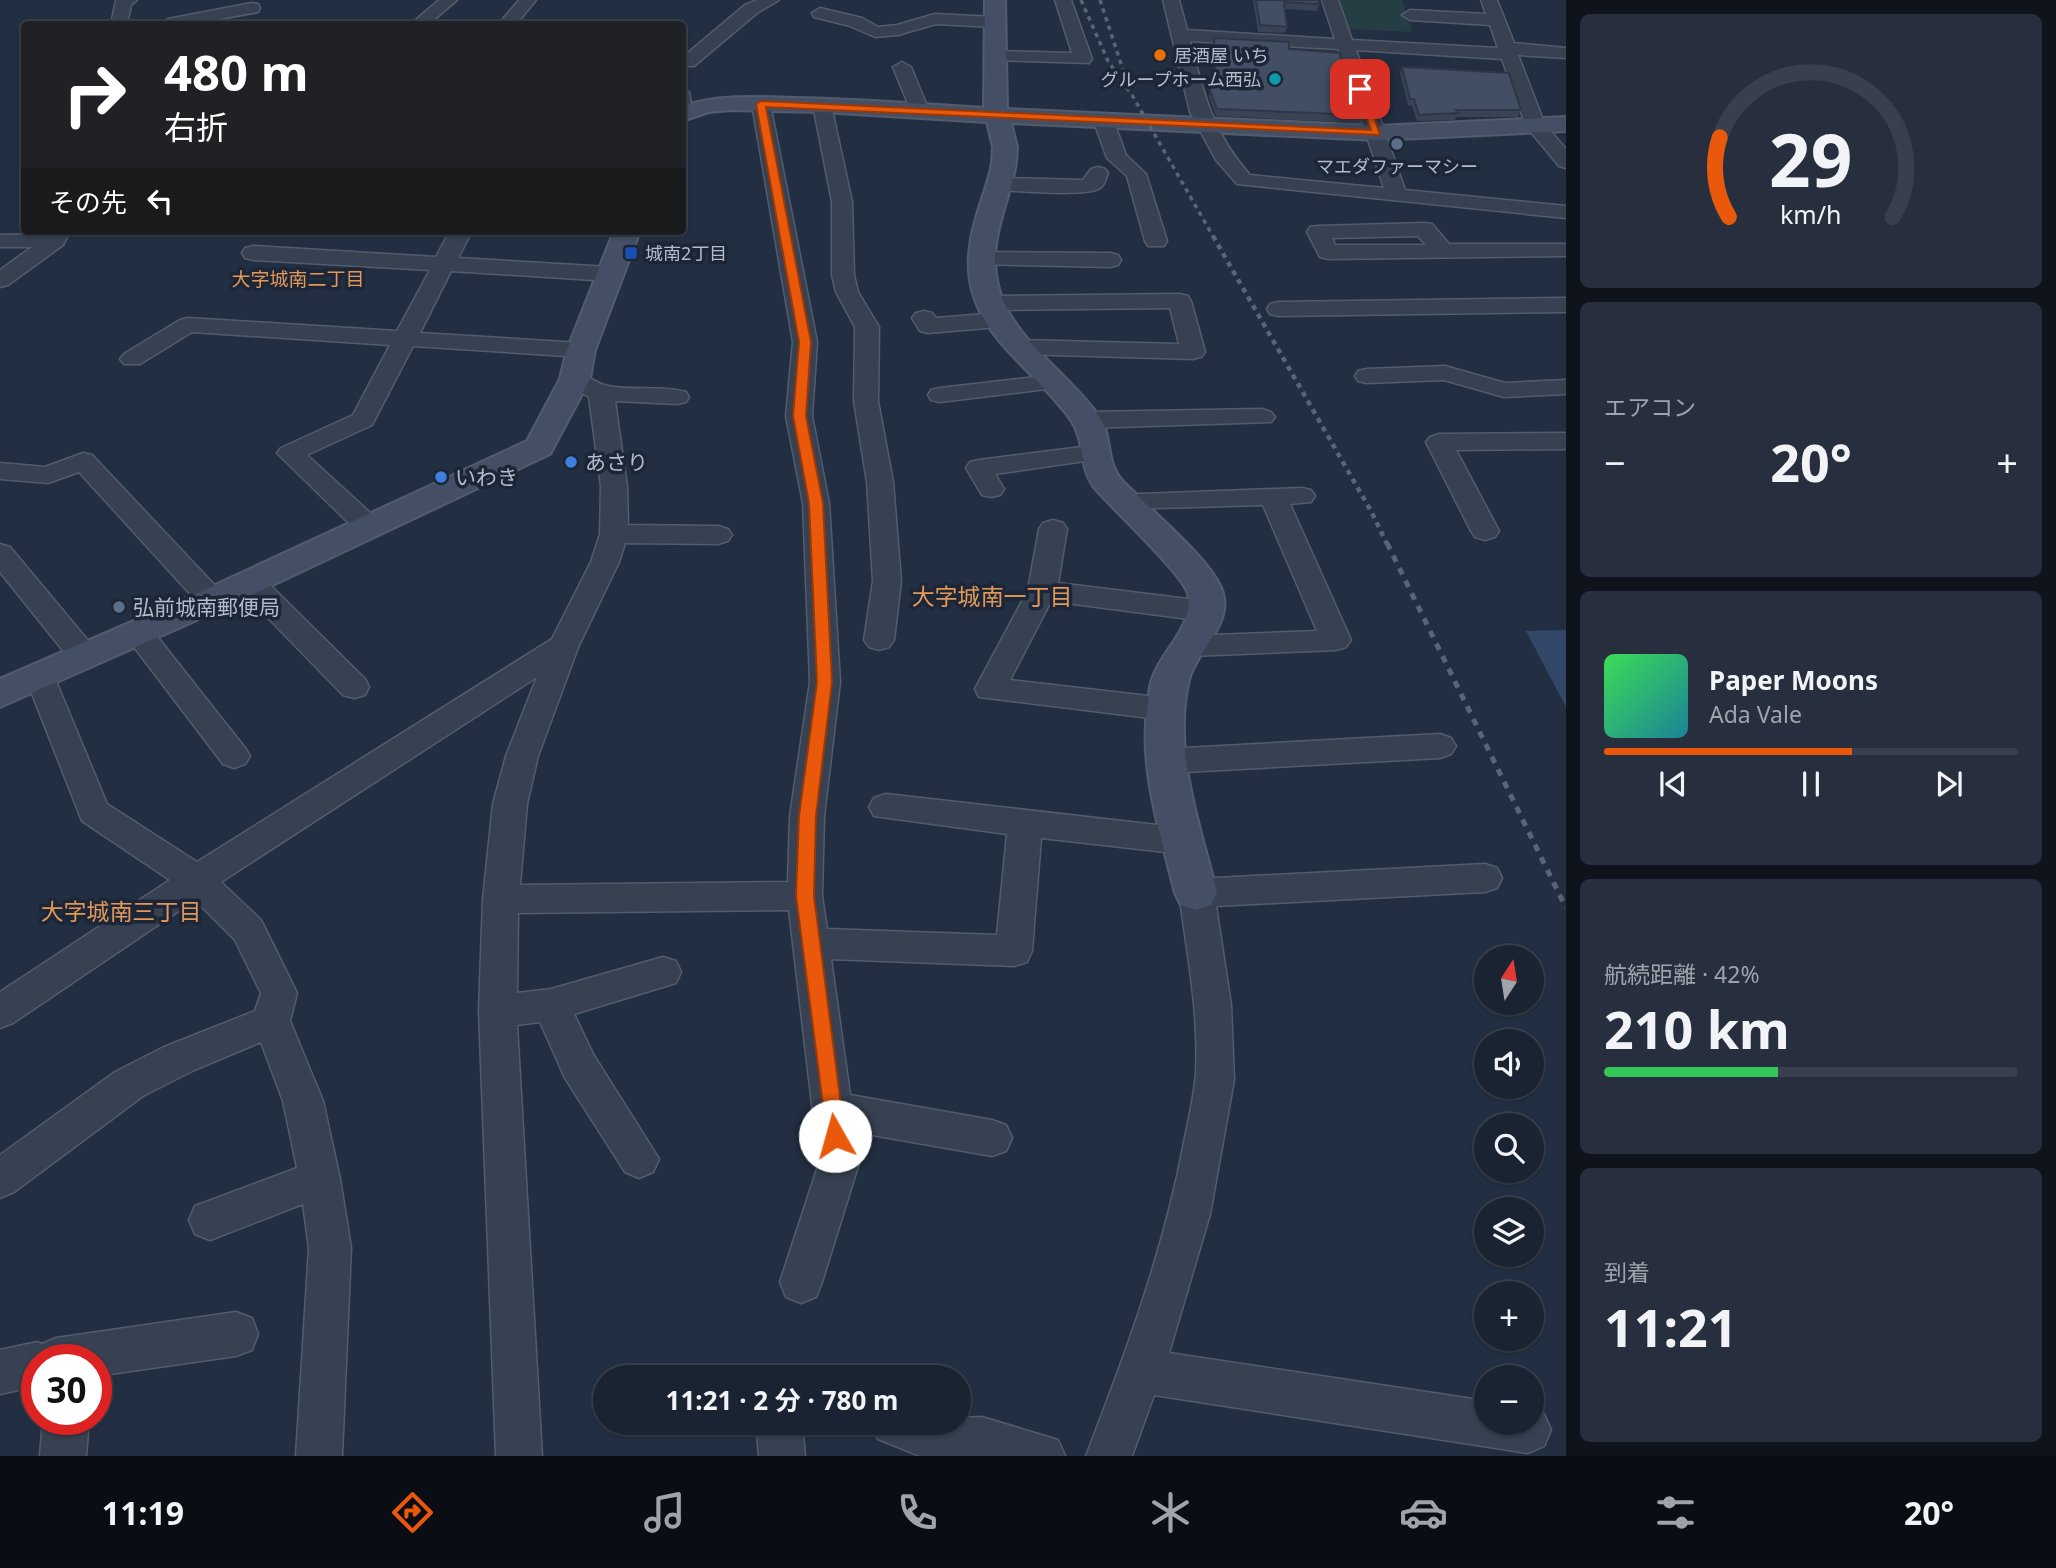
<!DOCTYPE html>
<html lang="ja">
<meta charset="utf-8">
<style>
body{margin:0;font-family:"Noto Sans","Noto Sans JP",sans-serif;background:#272f3e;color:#f1f3f6;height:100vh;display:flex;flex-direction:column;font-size:26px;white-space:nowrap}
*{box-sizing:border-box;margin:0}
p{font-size:23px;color:#9fa4ac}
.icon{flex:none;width:38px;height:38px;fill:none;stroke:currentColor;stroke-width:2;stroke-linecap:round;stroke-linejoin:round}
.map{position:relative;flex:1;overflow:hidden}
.side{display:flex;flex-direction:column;gap:14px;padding:14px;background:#0e131c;width:490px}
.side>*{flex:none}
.guide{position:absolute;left:21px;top:21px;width:665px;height:214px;border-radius:7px;box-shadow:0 2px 5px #0004,0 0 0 2px #38404d;background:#202124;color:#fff;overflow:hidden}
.needle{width:46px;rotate:12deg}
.fabs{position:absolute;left:1474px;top:945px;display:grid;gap:14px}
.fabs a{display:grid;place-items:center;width:70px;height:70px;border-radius:50%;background:#1a2332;box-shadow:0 2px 5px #0004,0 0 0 2px #38404d;font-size:35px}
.speed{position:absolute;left:21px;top:1344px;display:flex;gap:14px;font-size:35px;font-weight:700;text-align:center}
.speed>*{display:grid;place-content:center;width:91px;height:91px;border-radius:50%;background:#1a2332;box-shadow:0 2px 5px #0004,0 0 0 2px #38404d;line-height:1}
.speed .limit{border:10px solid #d22;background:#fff;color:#111}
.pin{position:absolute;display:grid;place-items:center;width:60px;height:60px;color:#fff;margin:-30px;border-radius:14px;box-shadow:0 4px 10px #0006}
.me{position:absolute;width:77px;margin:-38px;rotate:353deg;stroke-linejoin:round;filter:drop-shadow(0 0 5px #0008)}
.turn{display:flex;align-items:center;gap:24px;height:147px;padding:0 28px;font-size:32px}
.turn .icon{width:91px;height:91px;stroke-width:2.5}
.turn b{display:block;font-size:49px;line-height:60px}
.then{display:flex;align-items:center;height:66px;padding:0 28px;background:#0003;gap:14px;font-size:26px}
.big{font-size:52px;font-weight:700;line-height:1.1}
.side .card{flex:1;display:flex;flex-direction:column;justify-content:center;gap:10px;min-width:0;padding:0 24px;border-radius:10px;background:#272f3e}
.side .dial{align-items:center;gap:0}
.dial svg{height:182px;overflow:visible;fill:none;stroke:#38404d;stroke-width:7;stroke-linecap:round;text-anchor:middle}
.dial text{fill:#f1f3f6;stroke:none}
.song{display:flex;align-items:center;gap:21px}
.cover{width:84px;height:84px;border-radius:10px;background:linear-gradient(135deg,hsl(130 70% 55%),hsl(190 70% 35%))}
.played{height:7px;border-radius:4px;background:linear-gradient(90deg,#ea580c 60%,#38404d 60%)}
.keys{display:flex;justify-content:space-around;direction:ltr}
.heat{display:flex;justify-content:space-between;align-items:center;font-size:38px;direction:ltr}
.charge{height:10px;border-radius:5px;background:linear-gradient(90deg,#34c759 42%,#38404d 0)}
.trip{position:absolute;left:593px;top:1365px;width:378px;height:70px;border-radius:35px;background:#1a2332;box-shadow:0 2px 5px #0004,0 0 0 2px #38404d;font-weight:700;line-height:70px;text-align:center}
.tabs{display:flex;height:112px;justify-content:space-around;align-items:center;background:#0a0e14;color:#9fa4ac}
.tabs .icon{width:49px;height:49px}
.tabs .on{color:#ea580c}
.tabs b{font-size:32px;color:#f1f3f6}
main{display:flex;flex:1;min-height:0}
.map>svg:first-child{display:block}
.green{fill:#243e43}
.water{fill:#334769}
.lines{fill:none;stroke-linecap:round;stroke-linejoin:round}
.street-casing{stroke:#525c6c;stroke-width:3}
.secondary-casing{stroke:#525c6c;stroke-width:4}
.street{fill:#374151;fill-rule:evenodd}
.secondary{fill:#444f65;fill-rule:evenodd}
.rail-far2{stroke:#586579;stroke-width:3.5;stroke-dasharray:4.5 4.5;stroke-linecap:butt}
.rail-far1{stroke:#586579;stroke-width:4.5;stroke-dasharray:5 5;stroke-linecap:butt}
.rail{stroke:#586579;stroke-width:5;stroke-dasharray:7 7;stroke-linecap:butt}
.wall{fill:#384356}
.building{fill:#414e64;stroke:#2e3746;stroke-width:2}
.route{fill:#ea580c;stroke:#983908;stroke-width:2}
.food-dot{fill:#e8710a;stroke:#1c2637;stroke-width:2.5}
.culture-dot{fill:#0f9aa8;stroke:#1c2637;stroke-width:2.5}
.service-dot{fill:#5c6f8a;stroke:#1c2637;stroke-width:2.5}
.transit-dot{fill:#1a4fb4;stroke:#1c2637;stroke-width:2.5}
.shop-dot{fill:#3f7fe0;stroke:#1c2637;stroke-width:2.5}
.labels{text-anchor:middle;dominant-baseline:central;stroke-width:7;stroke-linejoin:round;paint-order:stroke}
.far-poi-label{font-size:18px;fill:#b3bccc;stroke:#1c2637;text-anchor:start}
.far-neighbourhood-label{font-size:19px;fill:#e1995a;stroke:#1c2637}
.poi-label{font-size:21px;fill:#b3bccc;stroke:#1c2637;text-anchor:start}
.neighbourhood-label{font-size:23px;fill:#e1995a;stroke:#1c2637}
</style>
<main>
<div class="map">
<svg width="1566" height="1456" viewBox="0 0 1566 1456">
<rect width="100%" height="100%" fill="#222f42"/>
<!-- green -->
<path class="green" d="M1338,0H1402L1412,32L1346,29Z"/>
<!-- water -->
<path class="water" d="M1566,630V707L1526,631Z"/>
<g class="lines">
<!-- street casing -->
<g class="street-casing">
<path id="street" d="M116,0H137L131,5L127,24H111Z
M439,0H457L429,24H411Z
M519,0H536L517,23H505L503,19Z
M757,0H779L757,13L694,66H682V58L745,5Z
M1055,0H1071L1092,59L1089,63L989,60L986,56L995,51L1072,53Z
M1163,0H1179L1187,30L1335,39L1322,0H1338L1352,40L1498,48L1490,25L1410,20L1402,15L1410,10L1486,14L1481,0H1497L1514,43L1566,48V58L1518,55L1545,125L1566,149V168L1559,166L1526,126L1502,59L1356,50L1405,190L1566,206V218L1237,184L1216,160L1190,112ZM1190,41L1338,49L1384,188L1250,175C1212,132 1204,94 1190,41Z
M252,3L258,4L260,8L258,12L192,24H160L168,19Z
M820,8L862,18L878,27L897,25L935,14L994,17L1002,22L994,27L936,24L898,35L875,37L850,26L814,17L812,13Z
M902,62L911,67L929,111L927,115L920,117L911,111L893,67Z
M682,91L689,92L691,103L682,108Z
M761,98L770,104L817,342L812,416L829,503L840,682L824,816L822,896L827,929L997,935L1007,834L874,816L869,807L874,798L886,794L1183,828L1195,832L1200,841L1195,850L1183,854L1041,838L1032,951L1027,962L1014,966L831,959L850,1095L992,1120L1006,1125L1012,1138L1006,1151L992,1156L855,1132L859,1163L822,1282L816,1297L801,1303L786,1297L780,1282L819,1163L789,910L518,913L517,993L551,989L663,957L676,961L681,972L676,983L574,1014L593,1054L659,1159L653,1172L639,1178L625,1172L565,1078L540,1022L517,1025L542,1456H496L479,1011L483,899L493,804L506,756L537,677L221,882L261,920L297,993L290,1021L323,1101L340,1179L351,1248L342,1456H296L309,1248L303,1204L210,1240L195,1234L189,1220L195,1206L297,1168L283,1101L261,1042L192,1071L143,1096L14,1192L0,1198V1155L115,1072L164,1047L255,1011L261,993L235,940L195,900L13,1023L0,1028V992L170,880L82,821L25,676L29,669L40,665L51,669L107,804L197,862L552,639L591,562L600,534L601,486L589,397L566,384L563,379L566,374C584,369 592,383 608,386C633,391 660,385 686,392L689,397L686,402L677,404L615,401L627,486L628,525L718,526L728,529L732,535L728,541L718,544L625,543L619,562L579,645L538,756L527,804L520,885L788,882L790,816L810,682L803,503L786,416L793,342L752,104Z
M822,99L831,105L852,202L854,275L858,292L879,327L878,401L893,482L901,581L894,640L889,647L879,650L869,647L864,640L873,581L867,482L854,401L855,327L836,292L832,275V202L813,105Z
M1104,116L1114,122L1126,155L1146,174L1167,241L1164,246H1148L1145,241L1127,176L1107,158L1094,122Z
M1098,167L1105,169L1108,173C1106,178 1105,185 1100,188C1087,197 1020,191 1001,190L994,188L991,184L994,180L1001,178L1083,180L1091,169Z
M1424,223L1432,224L1449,244H1566V256L1328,259L1320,257L1307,232L1310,227L1318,226ZM1418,236L1426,245H1335L1332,238Z
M48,231H70L63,245L8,285L0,287V270L32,247H0V235L46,234Z
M450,231H472L458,258L609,267L617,269L620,274L617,279L609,281L451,271L420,333L581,343L589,345L593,350L589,355L581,357L413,346L372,425L307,455L379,521L383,527L379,533L369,536L359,533L277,453L281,448L353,415L390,345L192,332L140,364H124L120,359L124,354L180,320L188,318L397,331L430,270L253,260L245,258L242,253L245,248L253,246L436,257Z
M982,252L1110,253L1118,255L1121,260L1118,265L1110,267L974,264L971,259L974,254Z
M1180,294L1188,296L1191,301L1205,352L1201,357L1193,359L1019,354L1011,352L1007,347L1011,342L1019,340L1179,344L1170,308L991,310L983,308L980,303L983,298L991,296Z
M1566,298V312L1278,316L1270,314L1267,309L1270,304L1278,302Z
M924,311L932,313L936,318L998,313L1006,315L1010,320L1006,325L998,327L928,333L920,331L912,318L916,313Z
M1445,366L1505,383L1566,380V394L1504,397L1444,380L1367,383L1358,381L1355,376L1358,371L1367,369Z
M1053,375L1062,377L1065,382L1062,387L940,402L931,400L928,395L931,390L940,388Z
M1262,409L1271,412L1275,417L1271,422L1087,428L1078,425L1074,420L1078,415L1087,412Z
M1566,433V449L1456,450L1499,531L1495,537L1485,540L1475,537L1471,531L1426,442L1430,437L1439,434Z
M1097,445L1106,448L1110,453L1106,458L995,474L1004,489L1000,495L991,497L982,495L966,468L970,462L979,460Z
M83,453L92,455L222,593L226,600L222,607L212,610L202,607L79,472L48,483L0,479V463L45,467Z
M1302,488L1311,490L1315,496L1311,502L1290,504L1351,640L1346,647L1336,650L1190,656L1179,653L1175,646L1179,639L1190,636L1317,631L1263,505L1123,509L1114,507L1110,501L1114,495Z
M1053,520L1063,523L1067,529L1058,583L1204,601L1214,604L1219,611L1214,618L1204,621L1051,601L1010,680L1166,698L1177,701L1182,709L1177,717L1166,720L979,697L975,689L1028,590L1039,529L1043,523Z
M0,544L10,547L95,649L99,656L95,663L84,666L73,663L0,572Z
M250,573L260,575L365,679L369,687L365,695L354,698L343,695L240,589L236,582L240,575Z
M138,622L148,625L245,748L250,756L245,764L234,768L223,764L128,639L123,632L128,625Z
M1440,734L1451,738L1456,746L1451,754L1440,758L1167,773L1156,769L1151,761L1156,753L1167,749Z
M1485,864L1497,868L1502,878L1497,888L1485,892L1216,906L1231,1005L1234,1080L1210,1214L1169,1353L1486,1401V1423H1531V1408L1544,1414L1551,1430L1544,1446L1528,1453L1154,1395L1132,1456H1086C1125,1355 1163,1253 1183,1147C1188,1122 1194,1098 1196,1073C1199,1013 1187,952 1179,893L1184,883L1196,879Z
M236,1312L252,1318L258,1334L252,1350L236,1356L96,1376V1360H37V1386L0,1394V1350L37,1342L42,1344L56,1338Z
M982,1417L1058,1440L1065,1456H920L878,1439L871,1423H959V1418Z
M43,1419H89L86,1456H40Z
M756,1423H802L805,1456H759Z"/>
</g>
<!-- secondary casing -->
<g class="secondary-casing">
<path id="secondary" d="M985,0H1005L1007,109L1377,126L1566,117V131L1377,140L1011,123L1017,147L1016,163C1012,190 999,217 996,245C986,327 1058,359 1098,415C1112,433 1106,457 1118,475C1122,482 1130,488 1136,494C1158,517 1214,563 1223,593C1232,626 1196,651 1189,680C1172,750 1200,826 1217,893L1211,905L1196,910L1181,905L1175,893C1160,832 1138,766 1148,703C1149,692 1150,681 1155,672C1166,647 1194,624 1188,594C1183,574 1110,507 1093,486C1079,466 1085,440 1071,420C1031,363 958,329 970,246C973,217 987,191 992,163L993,147L987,122L822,112L731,110L709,112L682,121V106C720,94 756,97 795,98C858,99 921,104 984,108Z
M614,231H640L595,350L590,379L550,454L224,608L0,707V679L200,592L527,441L560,379L567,350Z"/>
</g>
<!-- street -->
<use href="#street" class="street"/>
<!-- secondary -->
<use href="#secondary" class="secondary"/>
<!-- rail-far2 -->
<path class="rail-far2" d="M1081,0L1108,61L1132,95L1214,238
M1100,0L1126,79"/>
<!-- rail-far1 -->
<path class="rail-far1" d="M1213,236L1371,511L1387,544"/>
<!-- rail -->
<path class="rail" d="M1387,543L1566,908"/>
</g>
<!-- wall -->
<path class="wall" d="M1253,0H1318L1319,4L1317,11L1285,9L1287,27L1285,33L1258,32Z
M1214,38L1289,49L1341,61L1362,115L1360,123L1216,116L1209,97L1211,87H1215L1212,45Z
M1402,67L1521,110L1518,117H1456L1455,120L1417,121L1412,106L1408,105L1400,73Z"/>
<!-- building -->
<path class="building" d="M1256,0H1318L1319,4L1284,2L1287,27L1260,25Z
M1214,38L1289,42V49L1340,53L1341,61H1343L1362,115L1217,109L1210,90L1211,87H1216Z
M1402,67L1509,73L1521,110H1456L1458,113L1419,115L1414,99H1410Z"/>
<!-- route -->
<path class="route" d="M1360,86L1365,89L1380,135L766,107L811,342L806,416L823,503L832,682L816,816L814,896L845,1136L842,1143L835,1146L828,1143L796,896L799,816L817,682L809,503L793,416L799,342L756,104L761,101L1371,130L1355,89Z"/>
<!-- markers -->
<circle class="food-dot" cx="1160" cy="55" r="7"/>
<circle class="culture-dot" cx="1275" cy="79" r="7"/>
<g class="service-dot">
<circle cx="1397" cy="144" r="7"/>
<circle cx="119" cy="607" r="7"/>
</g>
<rect class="transit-dot" x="624" y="246" width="14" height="14" rx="3.5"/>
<g class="shop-dot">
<circle cx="571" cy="462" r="7"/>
<circle cx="441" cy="477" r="7"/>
</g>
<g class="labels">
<!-- far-poi labels -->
<g class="far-poi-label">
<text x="1174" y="55">居酒屋 いち</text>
<text x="1261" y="79" text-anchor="end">グループホーム西弘</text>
<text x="1397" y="166" text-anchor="middle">マエダファーマシー</text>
<text x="645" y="253">城南2丁目</text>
</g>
<!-- far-neighbourhood labels -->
<g class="far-neighbourhood-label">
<text x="298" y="279">大字城南二丁目</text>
</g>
<!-- poi labels -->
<g class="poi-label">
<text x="585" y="462">あさり</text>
<text x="455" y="477">いわき</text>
<text x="133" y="607">弘前城南郵便局</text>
</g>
<!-- neighbourhood labels -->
<g class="neighbourhood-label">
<text x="992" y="596">大字城南一丁目</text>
<text x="121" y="911">大字城南三丁目</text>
</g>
</g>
</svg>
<div class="fabs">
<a><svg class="needle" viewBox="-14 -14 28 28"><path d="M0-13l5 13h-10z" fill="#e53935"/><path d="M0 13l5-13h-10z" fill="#9fa4ac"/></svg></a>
<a><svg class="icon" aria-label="sound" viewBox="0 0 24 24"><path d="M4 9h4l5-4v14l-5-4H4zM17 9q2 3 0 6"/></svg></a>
<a><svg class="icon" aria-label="search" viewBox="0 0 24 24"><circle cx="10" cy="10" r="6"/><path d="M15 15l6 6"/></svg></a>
<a><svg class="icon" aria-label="layers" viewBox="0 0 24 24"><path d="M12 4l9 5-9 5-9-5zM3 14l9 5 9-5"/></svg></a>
<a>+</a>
<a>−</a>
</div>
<div class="speed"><div class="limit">30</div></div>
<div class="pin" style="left:1360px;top:89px;background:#d93025"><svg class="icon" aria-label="arrive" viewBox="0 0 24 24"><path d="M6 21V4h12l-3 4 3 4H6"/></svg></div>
<svg class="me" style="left:835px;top:1136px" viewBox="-20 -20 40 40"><circle r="19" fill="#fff"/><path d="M0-13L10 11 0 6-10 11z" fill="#ea580c"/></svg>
<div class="trip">11:21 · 2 分 · 780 m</div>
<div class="guide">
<div class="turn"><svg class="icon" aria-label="right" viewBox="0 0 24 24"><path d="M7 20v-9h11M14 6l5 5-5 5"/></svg><div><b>480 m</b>右折</div></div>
<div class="then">その先<svg class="icon" aria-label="left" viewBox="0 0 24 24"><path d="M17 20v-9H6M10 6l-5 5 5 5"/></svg></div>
</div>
</div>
<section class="side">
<div class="card dial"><svg viewBox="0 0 100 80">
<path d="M14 69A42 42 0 1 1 86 69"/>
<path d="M14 69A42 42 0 0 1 10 34" stroke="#ea580c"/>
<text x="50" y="56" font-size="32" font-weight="700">29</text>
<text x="50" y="72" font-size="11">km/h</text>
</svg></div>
<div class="card"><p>エアコン</p>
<div class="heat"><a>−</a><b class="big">20°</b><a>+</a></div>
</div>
<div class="card">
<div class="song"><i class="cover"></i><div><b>Paper Moons</b><p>Ada Vale</p></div></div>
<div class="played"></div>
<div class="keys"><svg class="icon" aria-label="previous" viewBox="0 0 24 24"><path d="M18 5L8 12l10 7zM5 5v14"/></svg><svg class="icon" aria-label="pause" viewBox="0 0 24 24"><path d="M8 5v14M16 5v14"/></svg><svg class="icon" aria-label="next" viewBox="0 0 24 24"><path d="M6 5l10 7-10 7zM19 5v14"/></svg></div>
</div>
<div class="card"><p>航続距離 · 42%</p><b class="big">210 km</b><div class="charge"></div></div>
<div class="card"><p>到着</p><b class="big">11:21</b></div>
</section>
</main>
<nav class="tabs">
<b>11:19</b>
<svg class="icon on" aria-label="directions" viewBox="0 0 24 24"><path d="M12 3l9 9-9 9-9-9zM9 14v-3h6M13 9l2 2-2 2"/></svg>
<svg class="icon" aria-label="music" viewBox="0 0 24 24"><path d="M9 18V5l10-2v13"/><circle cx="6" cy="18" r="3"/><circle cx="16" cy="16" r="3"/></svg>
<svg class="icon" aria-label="phone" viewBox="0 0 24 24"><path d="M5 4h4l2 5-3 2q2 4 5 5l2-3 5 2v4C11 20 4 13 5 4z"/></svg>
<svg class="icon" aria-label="climate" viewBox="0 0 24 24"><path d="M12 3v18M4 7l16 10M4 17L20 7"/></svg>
<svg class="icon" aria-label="car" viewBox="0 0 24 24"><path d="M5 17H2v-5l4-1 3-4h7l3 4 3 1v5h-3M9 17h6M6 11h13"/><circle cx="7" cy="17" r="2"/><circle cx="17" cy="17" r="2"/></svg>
<svg class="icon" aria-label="filters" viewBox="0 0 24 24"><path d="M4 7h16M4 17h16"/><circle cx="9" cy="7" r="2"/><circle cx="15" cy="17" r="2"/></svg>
<b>20°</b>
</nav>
